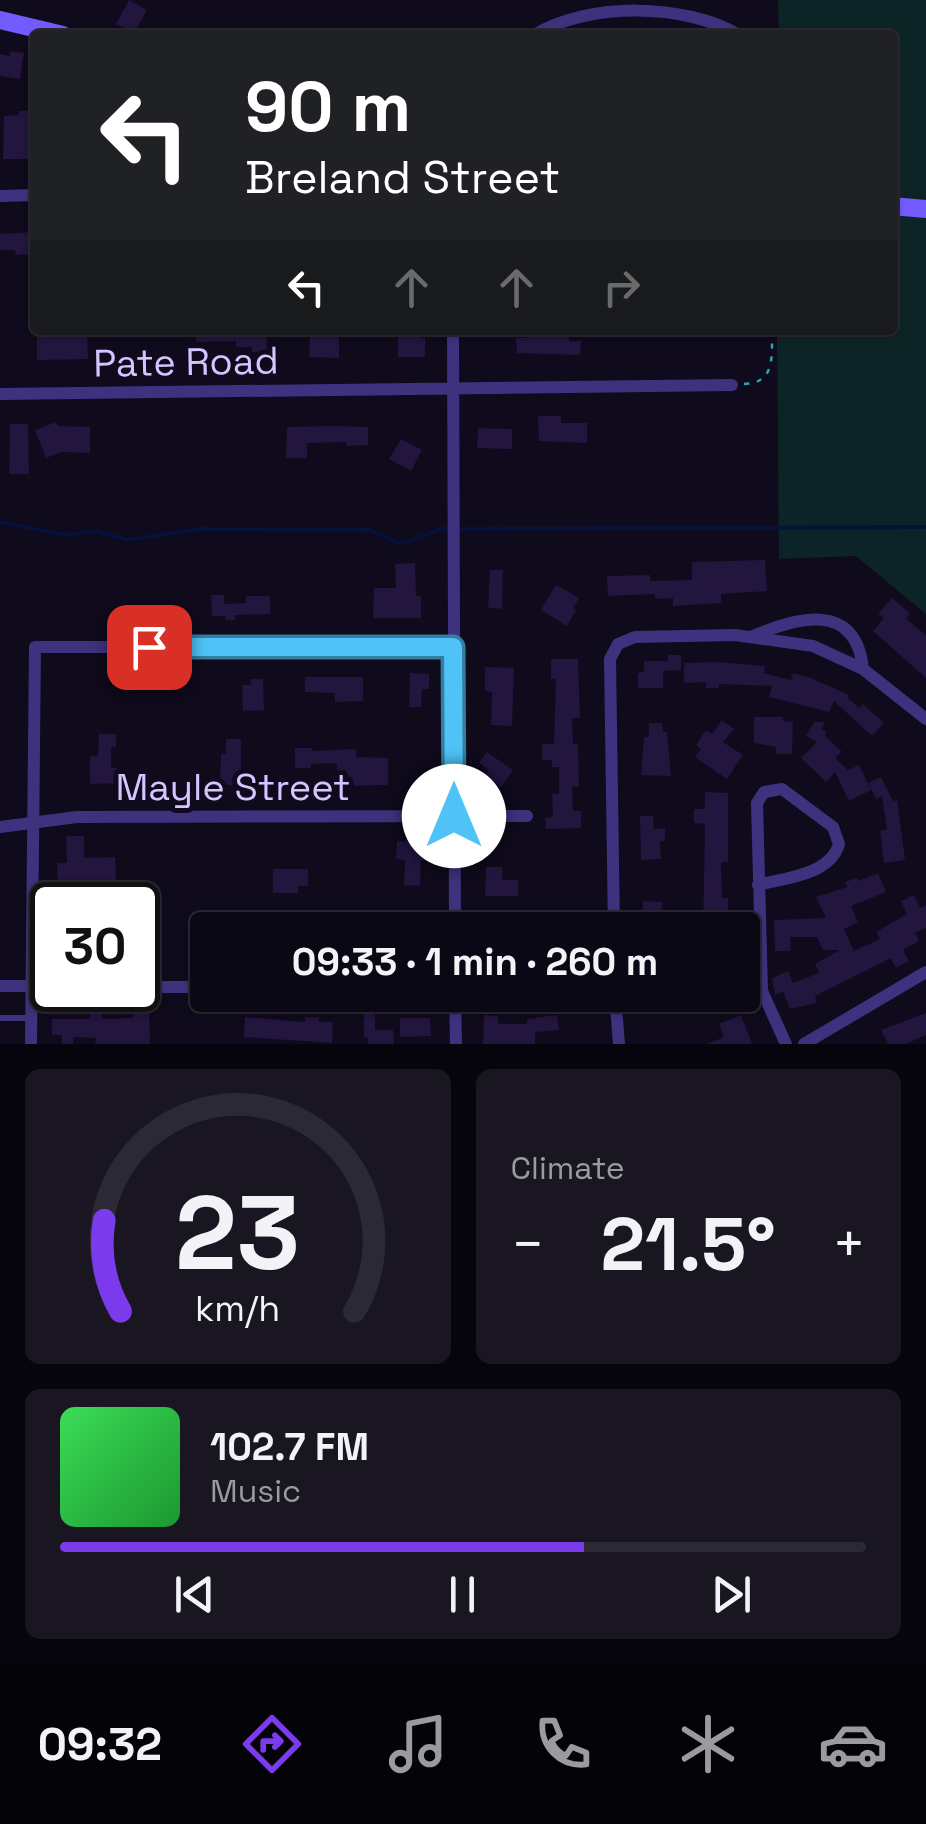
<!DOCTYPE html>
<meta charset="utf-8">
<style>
body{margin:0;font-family:"Space Grotesk",sans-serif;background:#191622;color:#f1f3f6;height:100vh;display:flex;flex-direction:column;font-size:38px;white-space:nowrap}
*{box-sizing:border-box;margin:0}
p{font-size:32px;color:#9a9aa0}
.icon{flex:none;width:55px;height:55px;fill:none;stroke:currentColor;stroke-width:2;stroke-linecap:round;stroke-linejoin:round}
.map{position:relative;height:1044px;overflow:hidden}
.side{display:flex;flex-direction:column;gap:25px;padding:25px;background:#06040c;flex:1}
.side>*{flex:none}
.guide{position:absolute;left:30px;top:30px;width:868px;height:305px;border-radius:10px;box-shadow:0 2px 8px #0004,0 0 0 2px #2b2934;background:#202124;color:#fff;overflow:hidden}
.speed{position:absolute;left:30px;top:882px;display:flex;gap:20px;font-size:50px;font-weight:700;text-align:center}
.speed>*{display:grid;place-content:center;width:130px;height:130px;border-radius:50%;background:#0b0815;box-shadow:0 2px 8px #0004,0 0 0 2px #2b2934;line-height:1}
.speed .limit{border:5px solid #111;border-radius:15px;background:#fff;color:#111}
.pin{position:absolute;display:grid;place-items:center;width:85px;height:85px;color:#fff;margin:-42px;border-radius:20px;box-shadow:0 5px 15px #0006}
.me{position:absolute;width:110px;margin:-55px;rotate:0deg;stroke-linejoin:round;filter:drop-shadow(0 0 8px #0008)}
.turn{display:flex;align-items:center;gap:35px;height:210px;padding:0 50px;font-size:45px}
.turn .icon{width:130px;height:130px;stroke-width:2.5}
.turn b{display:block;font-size:70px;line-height:85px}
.lanes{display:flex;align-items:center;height:95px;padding:0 50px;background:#0003;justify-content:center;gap:50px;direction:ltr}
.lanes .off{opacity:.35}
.big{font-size:75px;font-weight:700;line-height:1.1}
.side .card{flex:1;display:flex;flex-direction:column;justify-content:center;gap:15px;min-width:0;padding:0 35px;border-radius:15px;background:#191622}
.side .dial{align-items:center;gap:0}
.dial svg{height:260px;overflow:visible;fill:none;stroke:#2b2934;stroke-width:7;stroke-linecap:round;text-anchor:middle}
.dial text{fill:#f1f3f6;stroke:none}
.song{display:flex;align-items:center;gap:30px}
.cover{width:120px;height:120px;border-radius:15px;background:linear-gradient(135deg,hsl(130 70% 55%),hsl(130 70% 35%))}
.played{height:10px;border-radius:5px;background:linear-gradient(90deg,#7c3aed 65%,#2b2934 65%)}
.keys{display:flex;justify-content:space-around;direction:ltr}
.heat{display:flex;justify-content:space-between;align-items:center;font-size:55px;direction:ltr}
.side .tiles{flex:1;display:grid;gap:25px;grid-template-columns:1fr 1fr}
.card:last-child{grid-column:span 2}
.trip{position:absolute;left:190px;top:912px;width:570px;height:100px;border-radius:10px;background:#0b0815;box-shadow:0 2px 8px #0004,0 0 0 2px #2b2934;font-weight:700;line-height:100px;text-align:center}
.tabs{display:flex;height:160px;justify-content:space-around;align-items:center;background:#040308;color:#9a9aa0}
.tabs .icon{width:70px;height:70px}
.tabs .on{color:#7c3aed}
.tabs b{font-size:45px;color:#f1f3f6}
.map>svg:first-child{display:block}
.green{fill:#0d2426}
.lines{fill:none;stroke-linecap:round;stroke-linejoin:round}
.stream{stroke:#061239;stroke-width:4}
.building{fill:#22153e}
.path{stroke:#26aab2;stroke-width:2.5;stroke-dasharray:5 8;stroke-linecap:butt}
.lane{stroke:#3e327e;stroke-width:6}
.street{stroke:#3e327e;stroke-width:12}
.secondary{stroke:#735cff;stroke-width:18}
.route-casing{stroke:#337fa1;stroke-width:25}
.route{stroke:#4fc3f7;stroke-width:18}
.labels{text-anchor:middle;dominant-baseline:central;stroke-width:10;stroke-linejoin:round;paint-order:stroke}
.street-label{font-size:38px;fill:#d3c5ff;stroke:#0f0a1c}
</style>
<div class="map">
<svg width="926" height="1044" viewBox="0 0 926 1044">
<rect width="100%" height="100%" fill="#0f0a1c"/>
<!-- green -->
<path class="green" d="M778,0H926V614L856,556L779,559L777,330H892V35H779Z"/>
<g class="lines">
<!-- stream -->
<path class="stream" d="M0,522L66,535L95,531L128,540L200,529L369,530L401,544L441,529L926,527"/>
</g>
<!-- building -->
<path class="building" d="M129,0L147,10L134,33L116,24Z
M11,51L24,53L20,79L0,76V54L10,56Z
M19,111H31L35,159H3L4,116L19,115Z
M35,232V254L16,255L15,250H0V234Z
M37,330H87L88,359L37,360Z
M196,330L266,332L267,352H252V347H236V341L196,342Z
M398,330H420V338H425V357H398Z
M527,330L569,334V341H581L580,355L517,353L516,338H527Z
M310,337H339V358L309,357Z
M538,416H561V423H587V443L539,441Z
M56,422L58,426L90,427V453L62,452L46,458L35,430Z
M10,424H28L29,474H9Z
M332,426L368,427V445L346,446V442L307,443V458H286L287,427Z
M478,428L512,429V449L477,448Z
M401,439L422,450L411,471L389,459Z
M765,560L767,591L721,594V603L673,606V598L655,599V594L608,596L607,576L650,575V581L692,580V562Z
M415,563L416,596H421V618H373L374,588H396L395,564Z
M490,570H503L502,609L488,608Z
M556,585L579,598L573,608L576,610L567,626L541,610Z
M211,595H224V604L246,603V596H270V614L235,615V620H226L225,616H212Z
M892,598L910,613L906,619L926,635V678L873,631L884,618L878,614Z
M668,655H681V670L663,671V688H638V673L644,672V661H668Z
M551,659H578L580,718H572L573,744H578L579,787H572L573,811H581V828L546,829L545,818L553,817L552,794H559V767H552V760H542V744H554L556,679H551Z
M718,662L765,666L764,673L791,680L793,673L811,678L849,695L848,698L859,708L863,704L884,723L872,736L834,701L829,712L769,697L772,686L719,684V688H706V682L684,683V663Z
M485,667L514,668L512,726L491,725L492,692L485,691Z
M410,673L429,674V689H422L421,707H409Z
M305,677H363V701L335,702V693L305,692Z
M251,679H263L264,710L243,711L242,685H251Z
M754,717H783V721L793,722L792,754H776V747L754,743Z
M722,720L734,729L723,742L743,755L727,779L695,757L701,749L696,745L706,730L712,734Z
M814,722H825L821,729L827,732L825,736L842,752L835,758L848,770L859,765L871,790L849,801L835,772L826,782L801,758L817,742L806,736Z
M649,723H662L663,732H667L671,776L641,775L644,737H649Z
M99,734H116V747H111V768H117L118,783L90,784V756H98Z
M226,739H241V785H220L221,754H226Z
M295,748H312V751L356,749V757L388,758V785L336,786L337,763L311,764V768H295Z
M487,752L513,770L501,787L485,776L489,770L479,763Z
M881,777L893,801L897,800L905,860L884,863L880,831L887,829L882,796L876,799L868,783Z
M705,792L728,793V862H721L722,898H728V930H703L705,824L694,823V809H705Z
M640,816H653L654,829L665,828V841H660L661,859L641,860Z
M66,836H84V858L115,857L116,882L83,883V891H58L57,863H67Z
M397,841L428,842V860H421L420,886L404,885L405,860L396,859Z
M486,867H502V880H518V896H485Z
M273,869H308V886H298V893H273Z
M878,873L886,892L851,906L858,922L844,929L854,951L880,939L876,932L907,914L901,901L914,895L920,908L926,905V928L915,933L919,941L903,950L909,961L896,968L891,958L815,996L817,1003L790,1009L783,992L775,995L772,978L788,971L793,983L819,973L815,964L840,950H823L817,937H790L791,951H775L774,920L826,918L816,897L847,887L845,882L857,878L859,881Z
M643,901L662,902L661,930L642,929Z
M133,1006H149L150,1044H95L96,1038L73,1037V1044H62V1035H52V1019H90V1012H102V1019L133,1018Z
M364,1006H375V1030H393L394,1044H368V1037H364Z
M926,1013V1035L906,1044H888L881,1030Z
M484,1015L498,1016V1024H527V1019L557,1015L559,1030L535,1032V1044H483Z
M741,1015L752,1044H707L724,1037L719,1024Z
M245,1017L305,1022V1017H319V1022H333L332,1043L244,1037Z
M400,1018H430L431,1036L400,1037Z"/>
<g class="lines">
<!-- path -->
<path class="path" d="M744,384C772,383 772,363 772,340"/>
<!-- lane -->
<path class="lane" d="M0,1018H30"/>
<!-- street -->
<path class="street" d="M534,35C588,2 685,3 739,35
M0,196L35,195
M453,330L455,930
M0,394L732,385
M753,636C798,617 856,601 863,669
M0,827L77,817L527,816
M758,885C785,878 830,875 839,844L833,827L782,789L764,792L757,803L762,991L786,1044
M614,930L610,659L618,644L635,637L735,635L813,646L863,669L926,719
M0,986H52
M138,987H208
M455,995L456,1044
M615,995L619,1044
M31,1044L35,647H453
M804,1044L926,972"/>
<!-- secondary -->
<path class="secondary" d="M0,20L63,35
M892,206L926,209"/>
</g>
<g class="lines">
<!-- route casing -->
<g class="route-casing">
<path id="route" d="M149,647H453L454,816"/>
</g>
<!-- route -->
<use href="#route" class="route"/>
</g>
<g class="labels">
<!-- street labels -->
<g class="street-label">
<text transform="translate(186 362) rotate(-1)">Pate Road</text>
<text x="233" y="787">Mayle Street</text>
</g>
</g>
</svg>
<div class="speed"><div class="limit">30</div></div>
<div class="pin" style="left:149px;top:647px;background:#d93025"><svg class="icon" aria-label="arrive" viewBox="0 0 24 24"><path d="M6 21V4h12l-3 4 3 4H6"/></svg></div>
<svg class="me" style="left:454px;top:816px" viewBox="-20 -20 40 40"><circle r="19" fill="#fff"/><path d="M0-13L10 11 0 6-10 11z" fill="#4fc3f7"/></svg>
<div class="trip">09:33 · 1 min · 260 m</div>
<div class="guide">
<div class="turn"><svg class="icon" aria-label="left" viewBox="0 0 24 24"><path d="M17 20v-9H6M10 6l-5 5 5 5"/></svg><div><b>90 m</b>Breland Street</div></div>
<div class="lanes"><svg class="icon" aria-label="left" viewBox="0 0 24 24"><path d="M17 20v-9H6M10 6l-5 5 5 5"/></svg><svg class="icon off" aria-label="ahead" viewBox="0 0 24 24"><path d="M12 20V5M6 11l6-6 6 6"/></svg><svg class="icon off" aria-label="ahead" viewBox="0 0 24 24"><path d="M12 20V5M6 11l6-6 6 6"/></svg><svg class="icon off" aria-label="right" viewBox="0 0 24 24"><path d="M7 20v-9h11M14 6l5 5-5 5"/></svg></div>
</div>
</div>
<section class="side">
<div class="tiles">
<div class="card dial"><svg viewBox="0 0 100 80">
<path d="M14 69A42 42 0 1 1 86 69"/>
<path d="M14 69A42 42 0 0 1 9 41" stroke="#7c3aed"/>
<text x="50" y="56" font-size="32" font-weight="700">23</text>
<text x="50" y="72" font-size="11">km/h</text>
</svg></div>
<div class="card"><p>Climate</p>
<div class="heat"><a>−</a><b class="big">21.5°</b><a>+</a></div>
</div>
<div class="card">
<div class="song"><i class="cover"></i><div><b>102.7 FM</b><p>Music</p></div></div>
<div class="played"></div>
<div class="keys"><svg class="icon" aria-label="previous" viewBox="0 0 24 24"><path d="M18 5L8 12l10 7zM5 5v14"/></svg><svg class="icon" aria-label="pause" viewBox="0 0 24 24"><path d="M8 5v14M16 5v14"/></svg><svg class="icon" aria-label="next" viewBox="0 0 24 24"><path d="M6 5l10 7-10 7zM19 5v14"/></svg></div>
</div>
</div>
</section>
<nav class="tabs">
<b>09:32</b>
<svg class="icon on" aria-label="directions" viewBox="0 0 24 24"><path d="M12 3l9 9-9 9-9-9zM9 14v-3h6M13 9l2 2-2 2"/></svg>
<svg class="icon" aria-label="music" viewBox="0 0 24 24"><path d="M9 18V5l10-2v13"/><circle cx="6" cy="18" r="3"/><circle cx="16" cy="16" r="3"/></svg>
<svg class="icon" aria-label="phone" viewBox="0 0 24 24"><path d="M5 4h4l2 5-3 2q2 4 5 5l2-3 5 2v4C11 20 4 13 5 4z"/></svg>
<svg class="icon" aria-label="climate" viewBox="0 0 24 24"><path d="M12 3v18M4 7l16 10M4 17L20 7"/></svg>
<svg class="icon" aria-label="car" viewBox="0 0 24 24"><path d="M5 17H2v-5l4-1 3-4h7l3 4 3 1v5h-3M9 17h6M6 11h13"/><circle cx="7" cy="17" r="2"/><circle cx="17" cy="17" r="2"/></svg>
</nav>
